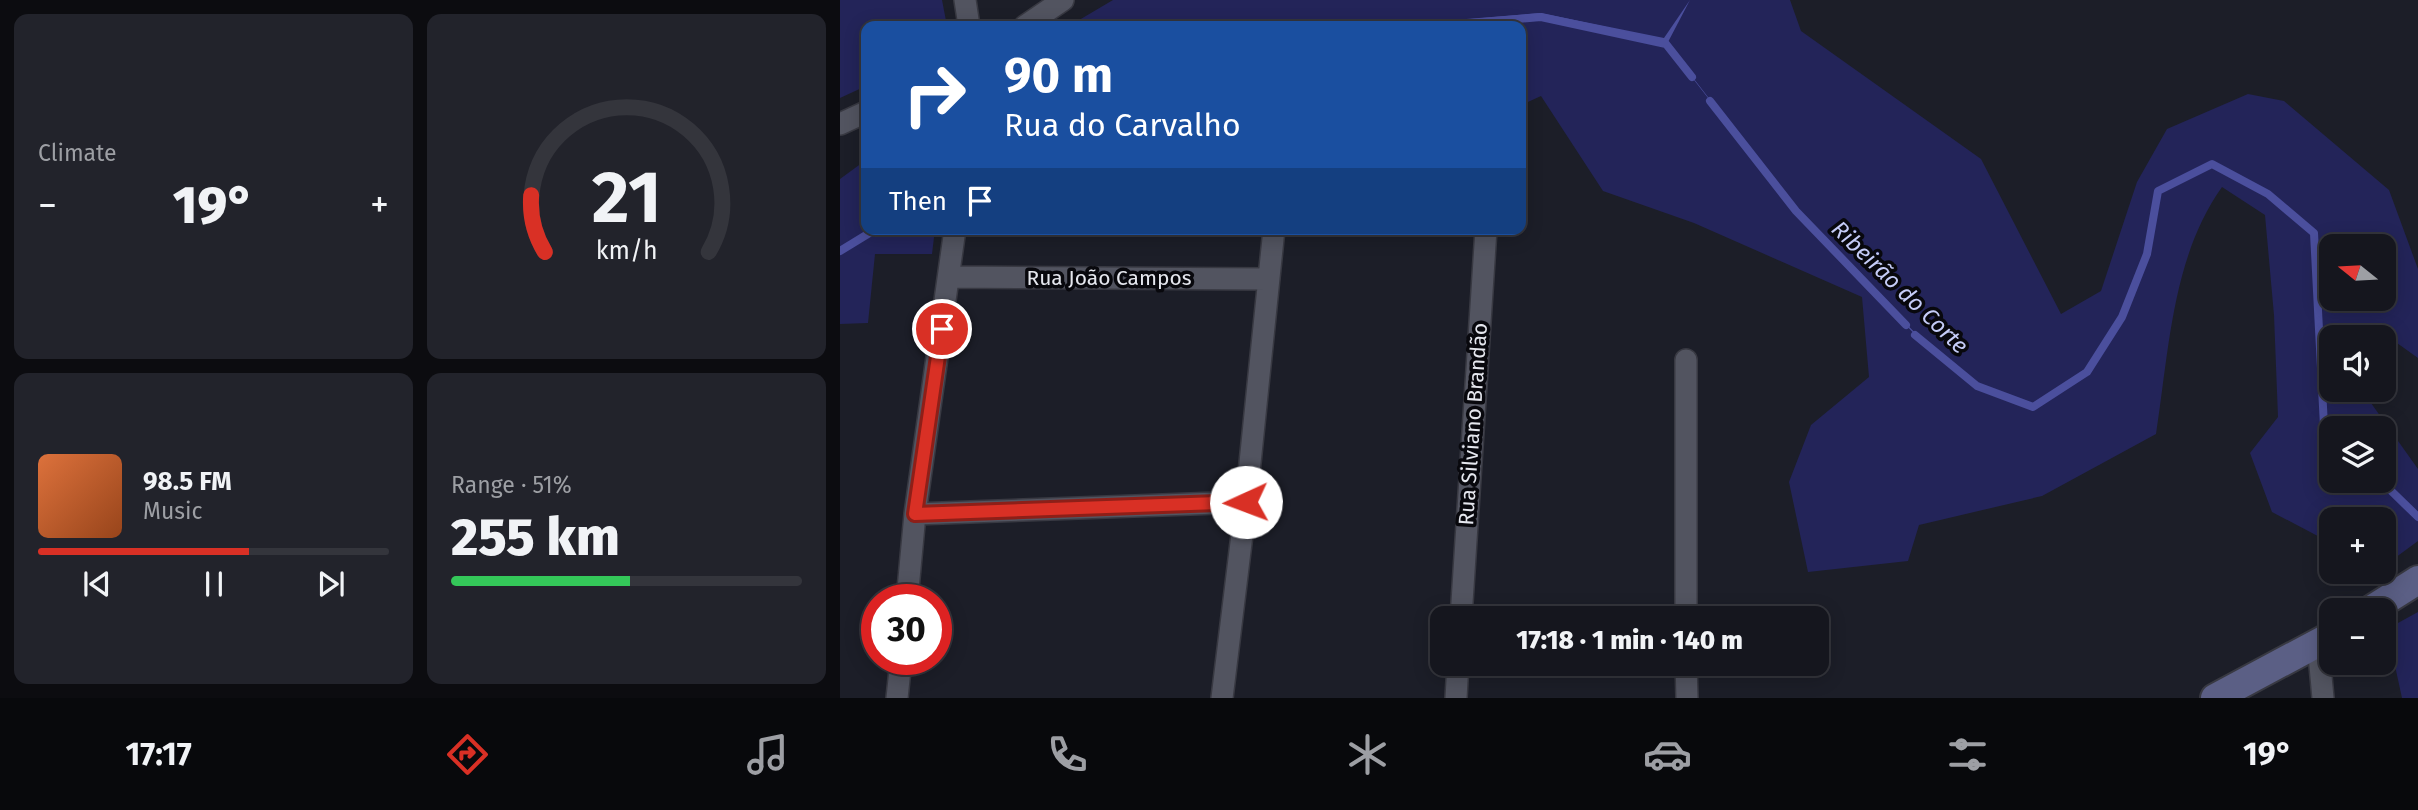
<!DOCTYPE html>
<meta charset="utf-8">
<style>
body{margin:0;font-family:"Fira Sans",sans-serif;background:#22232b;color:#f1f3f6;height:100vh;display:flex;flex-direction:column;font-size:26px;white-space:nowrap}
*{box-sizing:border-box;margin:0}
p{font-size:23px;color:#9d9fa4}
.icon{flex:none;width:38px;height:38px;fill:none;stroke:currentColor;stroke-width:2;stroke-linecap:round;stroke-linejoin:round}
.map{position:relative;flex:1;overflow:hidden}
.details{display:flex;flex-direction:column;gap:14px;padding:14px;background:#0c0c10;width:840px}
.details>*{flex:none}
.guide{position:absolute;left:21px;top:21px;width:665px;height:214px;border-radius:14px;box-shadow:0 4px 18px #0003,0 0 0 2px #34353c;background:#1a4fa0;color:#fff;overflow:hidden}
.needle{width:46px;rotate:288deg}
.buttons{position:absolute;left:1479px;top:234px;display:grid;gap:14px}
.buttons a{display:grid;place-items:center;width:77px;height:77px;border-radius:14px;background:#15161e;box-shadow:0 4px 18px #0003,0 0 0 2px #34353c;font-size:35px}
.speed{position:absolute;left:21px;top:584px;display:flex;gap:14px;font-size:35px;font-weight:700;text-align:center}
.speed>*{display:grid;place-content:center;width:91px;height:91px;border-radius:50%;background:#15161e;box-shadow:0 4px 18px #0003,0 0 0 2px #34353c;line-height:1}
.speed .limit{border:10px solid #d22;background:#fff;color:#111}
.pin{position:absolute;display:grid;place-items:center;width:60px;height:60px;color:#fff;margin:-30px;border:4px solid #fff;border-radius:50%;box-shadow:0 2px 7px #0007}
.me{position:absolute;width:77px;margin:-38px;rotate:268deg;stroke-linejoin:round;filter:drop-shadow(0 0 5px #0008)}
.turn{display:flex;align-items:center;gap:24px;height:147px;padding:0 28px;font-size:32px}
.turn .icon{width:91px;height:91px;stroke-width:2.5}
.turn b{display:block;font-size:49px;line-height:60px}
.then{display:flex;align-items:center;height:66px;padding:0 28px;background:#0003;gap:14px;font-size:26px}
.big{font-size:52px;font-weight:800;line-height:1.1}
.details .tile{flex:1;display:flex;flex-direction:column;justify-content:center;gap:10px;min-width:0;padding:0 24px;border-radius:14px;background:#22232b}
.details .dial{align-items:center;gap:0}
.dial svg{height:182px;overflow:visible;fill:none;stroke:#34353c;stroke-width:7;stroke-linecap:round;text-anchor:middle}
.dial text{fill:#f1f3f6;stroke:none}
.song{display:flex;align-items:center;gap:21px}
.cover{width:84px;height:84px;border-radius:10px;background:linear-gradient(135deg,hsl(20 70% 55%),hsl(20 70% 35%))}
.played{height:7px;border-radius:4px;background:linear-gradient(90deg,#d93025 60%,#34353c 60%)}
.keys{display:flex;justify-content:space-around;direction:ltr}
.heat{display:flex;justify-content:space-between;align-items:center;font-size:38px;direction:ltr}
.charge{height:10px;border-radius:5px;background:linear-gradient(90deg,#34c759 51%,#34353c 0)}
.details .tiles{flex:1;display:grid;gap:14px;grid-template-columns:repeat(2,1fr)}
.trip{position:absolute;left:590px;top:606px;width:399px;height:70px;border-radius:14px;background:#15161e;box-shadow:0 4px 18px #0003,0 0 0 2px #34353c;font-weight:800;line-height:70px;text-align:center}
.menu{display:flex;height:112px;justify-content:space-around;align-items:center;background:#08090c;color:#9d9fa4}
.menu .icon{width:49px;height:49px}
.menu .on{color:#d93025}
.menu b{font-size:32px;color:#f1f3f6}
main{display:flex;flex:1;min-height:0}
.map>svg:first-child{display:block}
.green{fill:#232459;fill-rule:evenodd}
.water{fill:#4b4f9d}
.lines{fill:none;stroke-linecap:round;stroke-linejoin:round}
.stream{stroke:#4b4f9d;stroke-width:8}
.street-casing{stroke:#383942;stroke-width:24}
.secondary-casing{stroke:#383942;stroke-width:32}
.street{stroke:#525460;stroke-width:21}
.secondary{stroke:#5b5f85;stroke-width:28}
.route-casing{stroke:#8d1f18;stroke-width:18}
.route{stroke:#d93025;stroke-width:12}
.labels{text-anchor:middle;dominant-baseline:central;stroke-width:7;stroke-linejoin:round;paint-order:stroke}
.street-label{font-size:21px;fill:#e5e7ee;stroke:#08080d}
.water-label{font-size:23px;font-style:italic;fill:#c5ccf7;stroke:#08080d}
</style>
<main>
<section class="details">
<div class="tiles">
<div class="tile"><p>Climate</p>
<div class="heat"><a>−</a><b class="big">19°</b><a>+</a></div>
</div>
<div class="tile dial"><svg viewBox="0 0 100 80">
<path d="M14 69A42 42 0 1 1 86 69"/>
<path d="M14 69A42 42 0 0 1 8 44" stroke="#d93025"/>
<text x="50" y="56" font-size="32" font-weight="700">21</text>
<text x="50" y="72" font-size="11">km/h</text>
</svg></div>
<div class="tile">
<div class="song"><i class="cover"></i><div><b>98.5 FM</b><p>Music</p></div></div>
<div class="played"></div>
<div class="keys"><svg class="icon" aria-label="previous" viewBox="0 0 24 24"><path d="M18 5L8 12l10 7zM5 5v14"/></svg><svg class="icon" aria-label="pause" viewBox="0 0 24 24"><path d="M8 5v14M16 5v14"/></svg><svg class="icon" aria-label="next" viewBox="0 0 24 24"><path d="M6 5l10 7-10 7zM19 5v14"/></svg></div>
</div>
<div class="tile"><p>Range · 51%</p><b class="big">255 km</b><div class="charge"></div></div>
</div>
</section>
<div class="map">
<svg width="1578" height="698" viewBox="0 0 1578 698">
<rect width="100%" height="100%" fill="#1c1e28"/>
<!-- green -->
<path class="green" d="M0,0H102L107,26H26V86L0,98Z
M273,0H950L961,31L1141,159L1221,314L1261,291L1297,182L1327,129L1408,94L1444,101L1549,190L1578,269V358L1536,328L1534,338H1491V390H1526V396L1578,469V541L1544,566V520H1491V543L1432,512L1410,453L1438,417L1434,315L1425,215L1382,187C1332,257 1329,351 1316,434L1202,496L1079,525L1068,561L968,572L949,482L971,425L1029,377L1022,297L854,223L763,191L701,96L681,105V26H229ZM1491,247H1544V299H1491ZM1491,429H1544V481H1491Z
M26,160V229H95L92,254H35L28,323L0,324V179Z
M1578,612V698H1562L1547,629Z"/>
<!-- water -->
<path class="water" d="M850,0L827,44L956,211L1087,345L1138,385L1193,406L1247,372L1280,316L1306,254L1317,191L1372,164L1428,194L1474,232L1484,425L1491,432L1484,426L1474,233L1428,194L1372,164L1318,191L1307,254L1282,317L1247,372L1193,407L1137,386L1086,346L956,211L826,44L701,17L589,26H549L700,13L824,38Z"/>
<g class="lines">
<!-- stream -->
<path class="stream" d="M589,26L701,17L826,44L852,77
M870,101L956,211L1066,325
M0,251L36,229
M1075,335L1137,386L1193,407L1247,372L1282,317L1307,254L1318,191L1372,164L1428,194L1474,233L1484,426L1491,432
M1541,481L1578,517"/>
<!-- street casing -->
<g class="street-casing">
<path id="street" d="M125,0L129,26
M185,26L223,0
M0,124L26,112
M109,277L429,279
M846,360V618
M75,514L406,502
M67,600L75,514L115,229
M621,618L646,229
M1478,644L1483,698
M846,663L847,698
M57,698L61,660
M382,698L406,502L434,229
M616,698L618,663"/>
</g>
<!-- secondary casing -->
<g class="secondary-casing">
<path id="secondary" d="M1529,611L1578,580
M1375,698L1491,636"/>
</g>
<!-- street -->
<use href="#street" class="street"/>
<!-- secondary -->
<use href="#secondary" class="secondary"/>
</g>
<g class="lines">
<!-- route casing -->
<g class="route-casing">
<path id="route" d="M102,329L75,514L406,502"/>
</g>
<!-- route -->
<use href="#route" class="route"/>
</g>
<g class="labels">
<!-- street labels -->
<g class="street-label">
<text x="269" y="278">Rua João Campos</text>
<text transform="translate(633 424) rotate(-86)">Rua Silviano Brandão</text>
</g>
<!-- water labels -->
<g class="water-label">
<text transform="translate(1060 287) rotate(44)">Ribeirão do Corte</text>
</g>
</g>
</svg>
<div class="buttons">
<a><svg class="needle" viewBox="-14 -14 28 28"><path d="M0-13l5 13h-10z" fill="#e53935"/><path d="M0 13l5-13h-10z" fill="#9d9fa4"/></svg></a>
<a><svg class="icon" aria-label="sound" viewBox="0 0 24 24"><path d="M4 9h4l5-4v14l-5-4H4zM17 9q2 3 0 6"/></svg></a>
<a><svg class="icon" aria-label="layers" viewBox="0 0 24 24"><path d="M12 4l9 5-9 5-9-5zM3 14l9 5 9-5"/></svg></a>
<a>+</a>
<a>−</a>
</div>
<div class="speed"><div class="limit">30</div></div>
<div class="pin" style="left:102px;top:329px;background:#d93025"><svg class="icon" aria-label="arrive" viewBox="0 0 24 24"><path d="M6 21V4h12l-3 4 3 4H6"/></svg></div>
<svg class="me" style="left:406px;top:502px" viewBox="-20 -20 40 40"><circle r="19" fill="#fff"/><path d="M0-13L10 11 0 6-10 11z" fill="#d93025"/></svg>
<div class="trip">17:18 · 1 min · 140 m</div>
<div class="guide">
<div class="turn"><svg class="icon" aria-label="right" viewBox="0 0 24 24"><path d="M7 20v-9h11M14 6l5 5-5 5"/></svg><div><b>90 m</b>Rua do Carvalho</div></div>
<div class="then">Then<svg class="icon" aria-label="arrive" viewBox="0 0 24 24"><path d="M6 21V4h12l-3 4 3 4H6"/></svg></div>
</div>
</div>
</main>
<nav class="menu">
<b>17:17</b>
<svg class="icon on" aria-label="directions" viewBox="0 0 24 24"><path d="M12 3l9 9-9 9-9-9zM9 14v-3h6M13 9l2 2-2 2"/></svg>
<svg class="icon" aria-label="music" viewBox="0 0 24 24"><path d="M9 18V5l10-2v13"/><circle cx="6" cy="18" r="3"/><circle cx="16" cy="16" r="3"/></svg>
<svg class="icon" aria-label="phone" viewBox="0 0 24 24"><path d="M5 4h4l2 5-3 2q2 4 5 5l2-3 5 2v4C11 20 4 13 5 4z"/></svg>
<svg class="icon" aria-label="climate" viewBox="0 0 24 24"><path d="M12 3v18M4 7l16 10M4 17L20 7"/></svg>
<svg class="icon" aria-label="car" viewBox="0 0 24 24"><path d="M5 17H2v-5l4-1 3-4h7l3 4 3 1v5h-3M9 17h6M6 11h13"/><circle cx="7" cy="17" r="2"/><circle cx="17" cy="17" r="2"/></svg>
<svg class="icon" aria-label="filters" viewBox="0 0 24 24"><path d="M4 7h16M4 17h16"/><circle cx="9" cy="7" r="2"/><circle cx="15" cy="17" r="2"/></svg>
<b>19°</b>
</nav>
